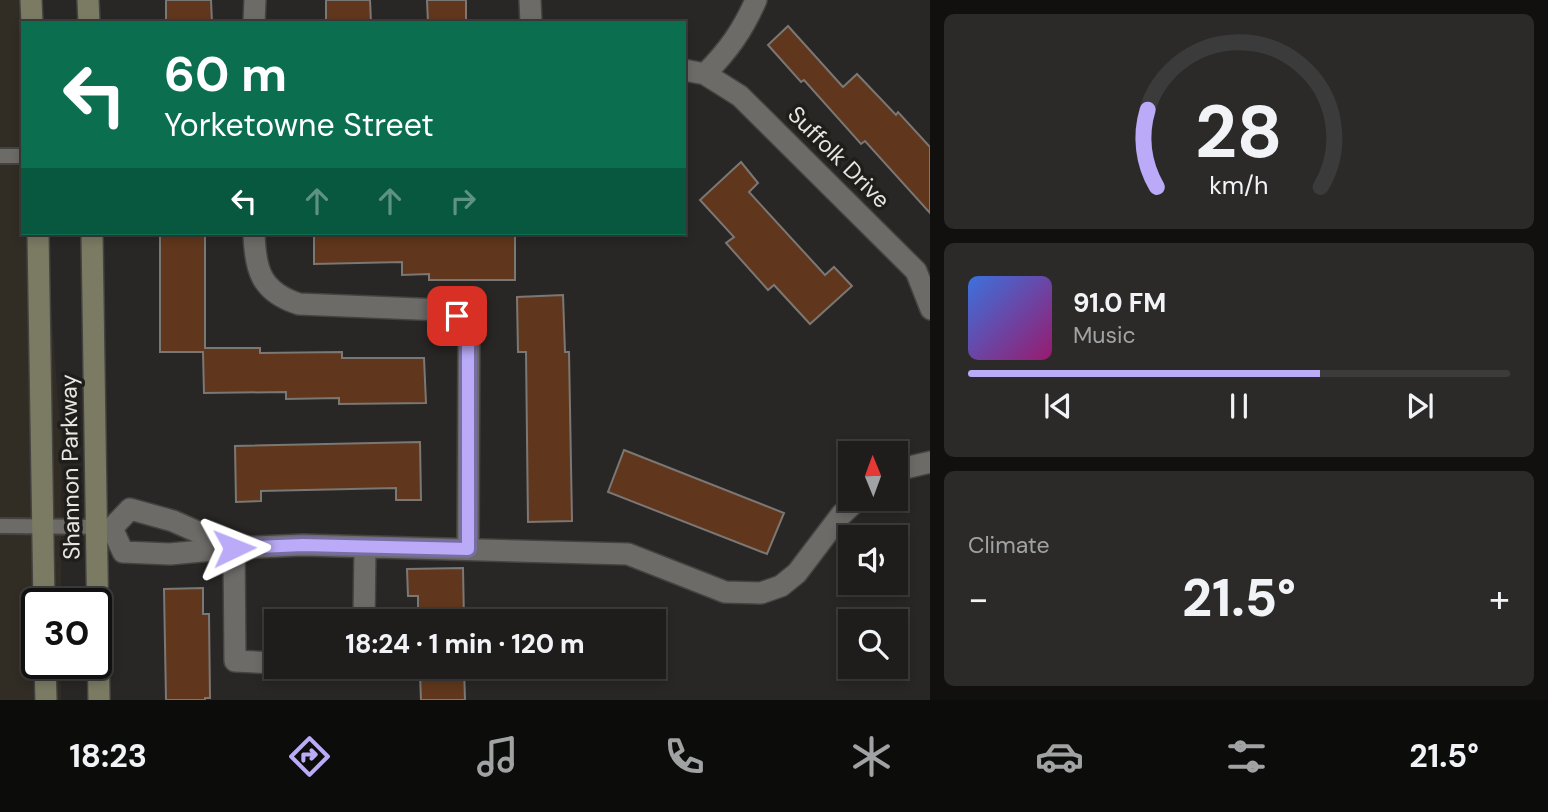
<!DOCTYPE html>
<meta charset="utf-8">
<style>
body{margin:0;font-family:"DM Sans",sans-serif;background:#2c2a29;color:#f1f3f6;height:100vh;display:flex;flex-direction:column;font-size:26px;white-space:nowrap}
*{box-sizing:border-box;margin:0}
p{font-size:23px;color:#a1a2a3}
.icon{flex:none;width:38px;height:38px;fill:none;stroke:currentColor;stroke-width:2;stroke-linecap:round;stroke-linejoin:round}
.map{position:relative;flex:1;overflow:hidden}
.panel{display:flex;flex-direction:column;gap:14px;padding:14px;background:#11100f;width:618px}
.panel>*{flex:none}
.guide{position:absolute;left:21px;top:21px;width:665px;height:214px;border-radius:0px;box-shadow:0 4px 10px #0003,0 0 0 2px #3c3b3b;background:#0b6e4f;color:#fff;overflow:hidden}
.needle{width:46px;rotate:359deg}
.fabs{position:absolute;left:838px;top:441px;display:grid;gap:14px}
.fabs a{display:grid;place-items:center;width:70px;height:70px;border-radius:0px;background:#1f1d1c;box-shadow:0 4px 10px #0003,0 0 0 2px #3c3b3b;font-size:35px}
.speed{position:absolute;left:21px;top:588px;display:flex;gap:14px;font-size:35px;font-weight:700;text-align:center}
.speed>*{display:grid;place-content:center;width:91px;height:91px;border-radius:50%;background:#1f1d1c;box-shadow:0 4px 10px #0003,0 0 0 2px #3c3b3b;line-height:1}
.speed .limit{border:4px solid #111;border-radius:10px;background:#fff;color:#111}
.pin{position:absolute;display:grid;place-items:center;width:60px;height:60px;color:#fff;margin:-30px;border-radius:14px;box-shadow:0 4px 10px #0006}
.me{position:absolute;width:77px;margin:-38px;rotate:88deg;stroke-linejoin:round;filter:drop-shadow(0 0 5px #0008)}
.turn{display:flex;align-items:center;gap:24px;height:147px;padding:0 28px;font-size:32px}
.turn .icon{width:91px;height:91px;stroke-width:2.5}
.turn b{display:block;font-size:49px;line-height:60px}
.lanes{display:flex;align-items:center;height:66px;padding:0 28px;background:#0003;justify-content:center;gap:35px;direction:ltr}
.lanes .off{opacity:.35}
.big{font-size:52px;font-weight:800;line-height:1.1}
.panel .tile{flex:1;display:flex;flex-direction:column;justify-content:center;gap:10px;min-width:0;padding:0 24px;border-radius:10px;background:#2c2a29}
.panel .dial{align-items:center;gap:0}
.dial svg{height:182px;overflow:visible;fill:none;stroke:#3c3b3b;stroke-width:7;stroke-linecap:round;text-anchor:middle}
.dial text{fill:#f1f3f6;stroke:none}
.song{display:flex;align-items:center;gap:21px}
.cover{width:84px;height:84px;border-radius:10px;background:linear-gradient(135deg,hsl(220 70% 55%),hsl(320 70% 35%))}
.played{height:7px;border-radius:4px;background:linear-gradient(90deg,#baaaf7 65%,#3c3b3b 65%)}
.keys{display:flex;justify-content:space-around;direction:ltr}
.heat{display:flex;justify-content:space-between;align-items:center;font-size:38px;direction:ltr}
.trip{position:absolute;left:264px;top:609px;width:402px;height:70px;border-radius:0px;background:#1f1d1c;box-shadow:0 4px 10px #0003,0 0 0 2px #3c3b3b;font-weight:800;line-height:70px;text-align:center}
.tabs{display:flex;height:112px;justify-content:space-around;align-items:center;background:#0c0c0b;color:#a1a2a3}
.tabs .icon{width:49px;height:49px}
.tabs .selected{color:#baaaf7}
.tabs b{font-size:32px;color:#f1f3f6}
main{display:flex;flex:1;min-height:0}
.map>svg:first-child{display:block}
.built{fill:#312d25}
.building{fill:#60371c;stroke:#7a7775;stroke-width:2}
.lines{fill:none;stroke-linecap:round;stroke-linejoin:round}
.lane-casing{stroke:#444341;stroke-width:18}
.street-casing{stroke:#444341;stroke-width:24}
.secondary-casing{stroke:#444341;stroke-width:24}
.lane{stroke:#6d6b68;stroke-width:14}
.street{stroke:#6d6b68;stroke-width:21}
.secondary{stroke:#7b7b64;stroke-width:21}
.route-casing{stroke:#796ea1;stroke-width:18}
.route{stroke:#baaaf7;stroke-width:12}
.labels{text-anchor:middle;dominant-baseline:central;stroke-width:7;stroke-linejoin:round;paint-order:stroke}
.street-label{font-size:23px;fill:#e7e6e4;stroke:#1f1e1b}
</style>
<main>
<div class="map">
<svg width="931" height="700" viewBox="0 0 931 700">
<rect width="100%" height="100%" fill="#292725"/>
<!-- built -->
<path class="built" d="M0,0H29L23,23V233H46L61,444V604H37V663H61V700H0Z"/>
<!-- building -->
<path class="building" d="M166,0H211L212,23H166Z
M326,0H370L371,23H326Z
M427,0H466V23H428Z
M788,26L843,87L857,74L896,115L898,112L930,147V213L865,141L861,144L804,80L801,82L768,45Z
M741,162L758,183L749,192L825,275L834,267L852,286L810,324L774,285L768,290L726,243L734,237L700,200Z
M160,233H205V348H260V353L342,352V358H424L426,403L339,404V398L286,399V392L204,393L203,352H160Z
M318,233H515V280H429V274L402,275V262L314,264V234Z
M563,295L565,352H569L572,521L528,522L526,352H518L517,297Z
M420,442L421,500H396V488L261,491V501L236,502L235,446Z
M624,450L784,513L767,554L608,492Z
M463,568L464,621H418V596H408L407,569Z
M203,588V614H209L210,698H205V700H166L164,589Z
M426,667H464L465,700H421L420,674H426Z"/>
<g class="lines">
<!-- lane casing -->
<g class="lane-casing">
<path id="lane" d="M0,156H23
M0,526L104,527"/>
</g>
<!-- street casing -->
<g class="street-casing">
<path id="street" d="M530,0L531,23
M254,23L255,0
M684,70L705,74L740,96L916,271L931,309
M705,74C728,51 743,30 756,0
M254,233C255,270 261,292 299,304L442,310L457,316L469,331L468,549
M896,474L905,468L931,462
M234,548L173,521L130,509L112,528L123,552L170,554L234,548L303,545L628,554L725,592L761,593L781,586L797,573L841,515L858,499
M234,548L235,661L276,663
M364,621L365,547"/>
</g>
<!-- secondary casing -->
<g class="secondary-casing">
<path id="secondary" d="M31,0L32,23
M88,0L89,23
M38,233L44,604
M92,233L99,700
M45,663L46,700"/>
</g>
<!-- lane -->
<use href="#lane" class="lane"/>
<!-- street -->
<use href="#street" class="street"/>
<!-- secondary -->
<use href="#secondary" class="secondary"/>
</g>
<g class="lines">
<!-- route casing -->
<g class="route-casing">
<path id="route" d="M234,548L303,545L468,549V331L457,316"/>
</g>
<!-- route -->
<use href="#route" class="route"/>
</g>
<g class="labels">
<!-- street labels -->
<g class="street-label">
<text transform="translate(839 157) rotate(45)">Suffolk Drive</text>
<text transform="translate(70 467) rotate(-91)">Shannon Parkway</text>
</g>
</g>
</svg>
<div class="fabs">
<a><svg class="needle" viewBox="-14 -14 28 28"><path d="M0-13l5 13h-10z" fill="#e53935"/><path d="M0 13l5-13h-10z" fill="#a1a2a3"/></svg></a>
<a><svg class="icon" aria-label="sound" viewBox="0 0 24 24"><path d="M4 9h4l5-4v14l-5-4H4zM17 9q2 3 0 6"/></svg></a>
<a><svg class="icon" aria-label="search" viewBox="0 0 24 24"><circle cx="10" cy="10" r="6"/><path d="M15 15l6 6"/></svg></a>
</div>
<div class="speed"><div class="limit">30</div></div>
<div class="pin" style="left:457px;top:316px;background:#d93025"><svg class="icon" aria-label="arrive" viewBox="0 0 24 24"><path d="M6 21V4h12l-3 4 3 4H6"/></svg></div>
<svg class="me" style="left:234px;top:548px" viewBox="-20 -20 40 40"><path d="M0-17L14 15 0 8-14 15z" fill="#baaaf7" stroke="#fff" stroke-width="4"/></svg>
<div class="trip">18:24 · 1 min · 120 m</div>
<div class="guide">
<div class="turn"><svg class="icon" aria-label="left" viewBox="0 0 24 24"><path d="M17 20v-9H6M10 6l-5 5 5 5"/></svg><div><b>60 m</b>Yorketowne Street</div></div>
<div class="lanes"><svg class="icon" aria-label="left" viewBox="0 0 24 24"><path d="M17 20v-9H6M10 6l-5 5 5 5"/></svg><svg class="icon off" aria-label="ahead" viewBox="0 0 24 24"><path d="M12 20V5M6 11l6-6 6 6"/></svg><svg class="icon off" aria-label="ahead" viewBox="0 0 24 24"><path d="M12 20V5M6 11l6-6 6 6"/></svg><svg class="icon off" aria-label="right" viewBox="0 0 24 24"><path d="M7 20v-9h11M14 6l5 5-5 5"/></svg></div>
</div>
</div>
<section class="panel">
<div class="tile dial"><svg viewBox="0 0 100 80">
<path d="M14 69A42 42 0 1 1 86 69"/>
<path d="M14 69A42 42 0 0 1 10 35" stroke="#baaaf7"/>
<text x="50" y="56" font-size="32" font-weight="700">28</text>
<text x="50" y="72" font-size="11">km/h</text>
</svg></div>
<div class="tile">
<div class="song"><i class="cover"></i><div><b>91.0 FM</b><p>Music</p></div></div>
<div class="played"></div>
<div class="keys"><svg class="icon" aria-label="previous" viewBox="0 0 24 24"><path d="M18 5L8 12l10 7zM5 5v14"/></svg><svg class="icon" aria-label="pause" viewBox="0 0 24 24"><path d="M8 5v14M16 5v14"/></svg><svg class="icon" aria-label="next" viewBox="0 0 24 24"><path d="M6 5l10 7-10 7zM19 5v14"/></svg></div>
</div>
<div class="tile"><p>Climate</p>
<div class="heat"><a>−</a><b class="big">21.5°</b><a>+</a></div>
</div>
</section>
</main>
<nav class="tabs">
<b>18:23</b>
<svg class="icon selected" aria-label="directions" viewBox="0 0 24 24"><path d="M12 3l9 9-9 9-9-9zM9 14v-3h6M13 9l2 2-2 2"/></svg>
<svg class="icon" aria-label="music" viewBox="0 0 24 24"><path d="M9 18V5l10-2v13"/><circle cx="6" cy="18" r="3"/><circle cx="16" cy="16" r="3"/></svg>
<svg class="icon" aria-label="phone" viewBox="0 0 24 24"><path d="M5 4h4l2 5-3 2q2 4 5 5l2-3 5 2v4C11 20 4 13 5 4z"/></svg>
<svg class="icon" aria-label="climate" viewBox="0 0 24 24"><path d="M12 3v18M4 7l16 10M4 17L20 7"/></svg>
<svg class="icon" aria-label="car" viewBox="0 0 24 24"><path d="M5 17H2v-5l4-1 3-4h7l3 4 3 1v5h-3M9 17h6M6 11h13"/><circle cx="7" cy="17" r="2"/><circle cx="17" cy="17" r="2"/></svg>
<svg class="icon" aria-label="filters" viewBox="0 0 24 24"><path d="M4 7h16M4 17h16"/><circle cx="9" cy="7" r="2"/><circle cx="15" cy="17" r="2"/></svg>
<b>21.5°</b>
</nav>
